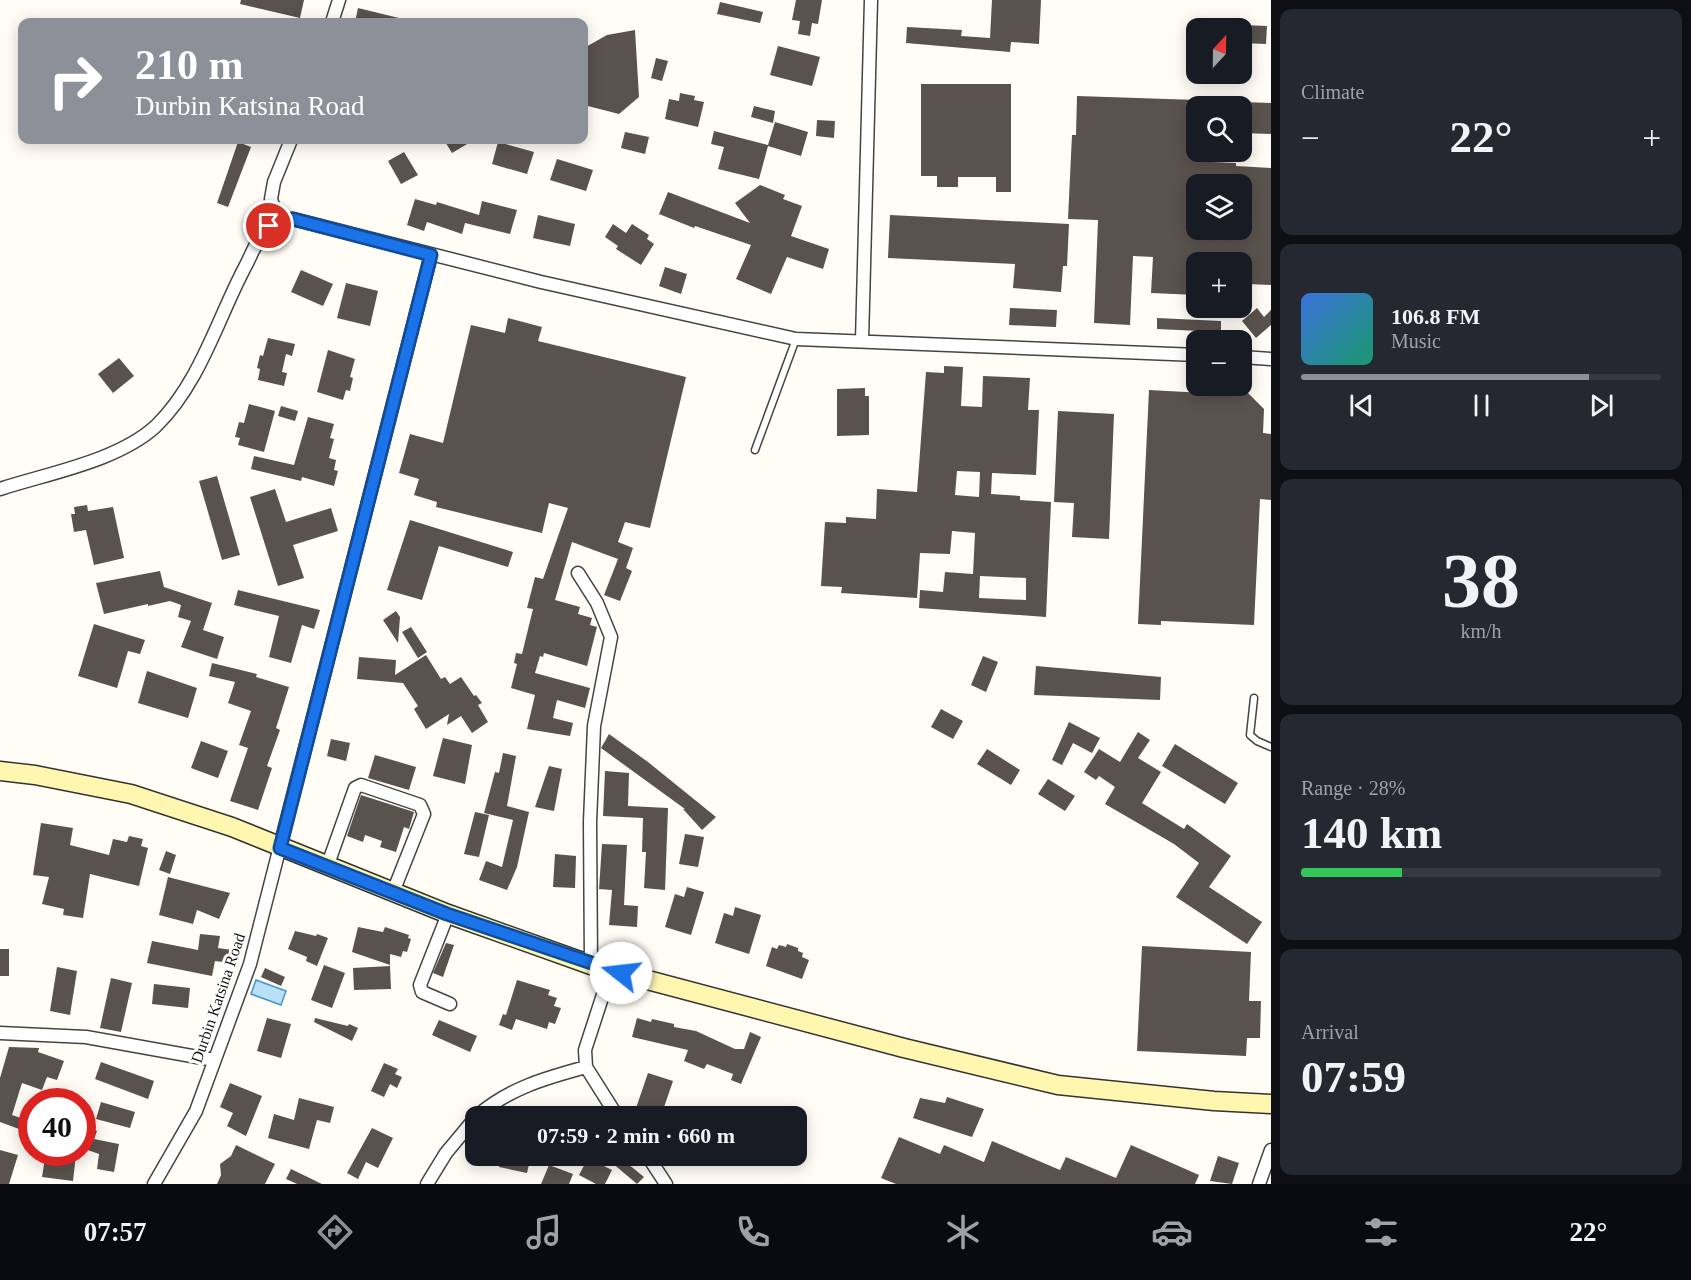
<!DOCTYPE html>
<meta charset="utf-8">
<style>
body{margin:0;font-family:Georgia,serif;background:#242831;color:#f1f3f6;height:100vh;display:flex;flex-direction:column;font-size:22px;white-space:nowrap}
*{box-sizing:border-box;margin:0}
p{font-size:20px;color:#9ea1a6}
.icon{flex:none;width:33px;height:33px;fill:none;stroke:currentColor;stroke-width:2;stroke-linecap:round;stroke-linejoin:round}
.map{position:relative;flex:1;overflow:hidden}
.side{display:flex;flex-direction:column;gap:9px;padding:9px;background:#0d0f14;width:420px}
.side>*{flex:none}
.guide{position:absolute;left:18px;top:18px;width:570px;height:126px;border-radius:12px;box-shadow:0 3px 15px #0003;background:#8c9099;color:#fff;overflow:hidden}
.needle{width:39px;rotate:22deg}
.tools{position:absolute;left:1186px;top:18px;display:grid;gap:12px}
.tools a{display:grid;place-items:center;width:66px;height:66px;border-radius:12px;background:#171b24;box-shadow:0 3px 15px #0003;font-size:30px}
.speed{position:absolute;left:18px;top:1088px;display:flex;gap:12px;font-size:30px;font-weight:700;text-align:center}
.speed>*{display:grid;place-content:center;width:78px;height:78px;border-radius:50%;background:#171b24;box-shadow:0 3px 15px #0003;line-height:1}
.speed .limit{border:9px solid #d22;background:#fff;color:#111}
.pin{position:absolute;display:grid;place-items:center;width:51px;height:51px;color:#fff;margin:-26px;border:3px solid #fff;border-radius:50%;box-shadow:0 2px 6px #0007}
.me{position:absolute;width:66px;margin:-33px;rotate:286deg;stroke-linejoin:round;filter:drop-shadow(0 0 4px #0008)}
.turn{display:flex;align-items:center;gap:21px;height:126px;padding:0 18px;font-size:27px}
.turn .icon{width:78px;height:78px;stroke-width:2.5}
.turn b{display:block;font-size:42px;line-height:51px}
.big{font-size:45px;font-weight:800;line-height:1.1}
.side .card{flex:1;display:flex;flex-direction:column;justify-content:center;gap:9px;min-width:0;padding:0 21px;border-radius:12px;background:#242831}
.side .dial{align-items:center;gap:0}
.dial b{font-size:78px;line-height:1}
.song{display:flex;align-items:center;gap:18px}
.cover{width:72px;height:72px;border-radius:9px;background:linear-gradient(135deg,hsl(220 70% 55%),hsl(160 70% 35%))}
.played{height:6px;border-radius:3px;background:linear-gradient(90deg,#8c9099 80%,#363941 80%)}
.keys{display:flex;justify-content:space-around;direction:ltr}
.heat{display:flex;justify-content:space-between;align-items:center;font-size:33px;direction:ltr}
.charge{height:9px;border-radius:4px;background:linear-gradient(90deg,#34c759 28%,#363941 0)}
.trip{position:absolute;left:465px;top:1106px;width:342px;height:60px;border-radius:12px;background:#171b24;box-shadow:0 3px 15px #0003;font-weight:800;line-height:60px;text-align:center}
.dock{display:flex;height:96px;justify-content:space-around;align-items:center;background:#090b0e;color:#9ea1a6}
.dock .icon{width:42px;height:42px}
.dock .selected{color:#8c9099}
.dock b{font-size:27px;color:#f1f3f6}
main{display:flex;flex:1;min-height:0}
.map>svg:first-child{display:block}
.water{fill:#b9e0f7;stroke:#3f96cf;stroke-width:1.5}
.building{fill:#5a524d;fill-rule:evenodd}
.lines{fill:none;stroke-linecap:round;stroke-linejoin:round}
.lane-casing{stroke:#444;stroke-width:9}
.street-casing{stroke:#444;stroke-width:15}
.secondary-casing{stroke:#333;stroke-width:21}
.lane{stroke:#fff;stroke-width:6}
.street{stroke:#fff;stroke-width:12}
.secondary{stroke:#fff6b0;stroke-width:18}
.route-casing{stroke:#114b97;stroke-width:15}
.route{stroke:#1a73e8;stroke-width:10}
.labels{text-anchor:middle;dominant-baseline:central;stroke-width:6;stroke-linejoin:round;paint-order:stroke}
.street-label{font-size:16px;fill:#111;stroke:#fff}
</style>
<main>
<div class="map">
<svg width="1271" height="1184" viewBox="0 0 1271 1184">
<rect width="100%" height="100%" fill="#fffdf5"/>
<!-- water -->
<path class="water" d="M256,980L286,991L281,1005L251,994Z"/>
<!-- building -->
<path class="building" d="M241,0H304L300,18L240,4Z
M796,0H822L818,24L812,23L810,36L798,34L800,21L792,20Z
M992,0H1041L1039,44L1011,42L1010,52L906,43L907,27L962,30L961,36L990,38Z
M720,2L763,12L760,23L717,14Z
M358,8L403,19V22H355Z
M1242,25L1267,26L1266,44L1242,43Z
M635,30L639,97L619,114L584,105V48L607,35Z
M778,46L820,57L812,86L770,75Z
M656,58L668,61L662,81L651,78Z
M921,84H1011V192H996V177H958V187H937V176H921Z
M680,93L695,96L694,100L704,102L698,127L665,119L669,99L679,101Z
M1077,96L1197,100V152H1213V162L1236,163V166L1271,168V285L1247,284L1248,262H1197V295L1151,293L1153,257L1133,256L1130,325L1094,323L1098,220L1068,219L1072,135H1076ZM1212,182L1251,183L1250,230H1197V184H1212Z
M1242,102L1271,103V134L1242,133Z
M754,106L775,111L773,123L751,117Z
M817,120L835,121L834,138L816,136Z
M775,122L808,132L801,156L768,146L759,179L718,169L724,147L711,144L714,131L768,145Z
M625,132L649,137L645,154L621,148Z
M444,140H474L452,153Z
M238,142L251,147L228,207L217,203Z
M498,142L534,152L527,174L492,164Z
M404,152L418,175L401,184L388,161Z
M557,159L593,170L586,191L550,180Z
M760,185L785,195L783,199L802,206L791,236L829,249L823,269L787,257L771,294L736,279L751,245L695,226L694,228L659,214L668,192L750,223L735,203Z
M415,199L436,205L437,202L479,215L482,201L517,210L510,234L465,223L462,234L427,222L424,231L407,225Z
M538,215L575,224L570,246L533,238Z
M890,215L1069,224L1067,266H1063L1061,292L1013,288L1015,264L888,258Z
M613,224L626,233L632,224L649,235L647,239L654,244L641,265L616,249L618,246L605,237Z
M665,267L687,274L681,294L659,286Z
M301,270L333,284L323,306L291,292Z
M346,283L378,291L370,326L337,318Z
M1010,308L1057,310L1056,327L1009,325Z
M1257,308L1264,317L1271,310V325L1256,338L1242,321Z
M508,318L542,327L538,341L686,377L650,528L625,522L618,542L633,548L626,568L632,571L620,601L604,595L618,559L572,542L555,600L580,607L578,614L592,618L590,625L597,627L587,666L544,653L543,657L540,656L535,673L590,688L585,708L557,700L553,718L573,723L570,736L527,729L535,695L511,688L517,664L514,663L516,653L522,654L533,609L527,608L535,577L543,579L568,508L549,503L542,533L436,507L437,502L414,495L419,479L399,473L410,434L443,443L471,325L505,333Z
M1157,318L1221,321V332L1157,329Z
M268,338L295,344L292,356L286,354L282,372L287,373L284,386L258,380L260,369L257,368L260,355L263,356Z
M328,350L355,359L350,377L353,378L350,391L346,390L343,400L317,392Z
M119,358L134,376L113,393L98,374Z
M944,366L963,367L961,406L982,407L983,376L1030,378L1028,410H1039L1036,475L992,473L991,494L1020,496V500L1051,502L1046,617L919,608L920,590L943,592L945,572L973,574L975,533L952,531L950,554L920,553L917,598L841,593L842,587L821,586L825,522L846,523V517L876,519L877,489L917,492L926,372L944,373ZM957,471L980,472L979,497L955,495ZM980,576L1026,578V600L979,598Z
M865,388V396H869V435L837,436V389Z
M1223,388L1244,389L1264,409L1263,433L1271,434V500L1260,499L1254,625L1161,621V625L1138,624L1149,390L1222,394Z
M249,404L275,411L264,452L238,445L240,438L235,437L239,422L244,423Z
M281,406L298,411L295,421L278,416Z
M1058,411L1114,414L1109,539L1072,537L1074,503L1054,502Z
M308,417L334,424L330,438L334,439L329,458L336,460L334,470L338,471L334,486L302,477L301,481L251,469L254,456L294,465Z
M217,476L240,555L222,560L199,481Z
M275,489L286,522L331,508L338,531L293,545L304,578L278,586L250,497Z
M87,505L88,511L113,507L124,558L94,565L86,530L74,532L71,514H75L74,507Z
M410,520L513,552L508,567L439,546L422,600L387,590Z
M160,571L164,587L212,603L203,630L224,637L217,659L181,647L191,621L178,617L181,605L170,601L148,606V604L104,614L96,583Z
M238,590L320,610L314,629L302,625L291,663L269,657L279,616L234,605Z
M396,611L400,617L398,643L383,620Z
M94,624L145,640L140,654L128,651L117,688L78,676Z
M411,627L427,652L418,658L402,632Z
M426,655L441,679L445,677L450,684L461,677L474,696L476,695L482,703L478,705L488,722L472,733L461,716L447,725L449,714L426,729L414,709L418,706L403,683L357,679L359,657L396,660L395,675Z
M983,656L998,662L986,692L971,685Z
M212,663L257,674L256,677L289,687L276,728L280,730L267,766L272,768L258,810L230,801L248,748L239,745L251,711L228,703L235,682L209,676Z
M1036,666L1161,677L1160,700L1034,695Z
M147,671L197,688L188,718L138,703Z
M941,709L963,721L953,739L931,727Z
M1069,722L1100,738L1092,753L1073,743L1062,765L1052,760Z
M1138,732L1150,740L1138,758L1161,772L1142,803L1184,829L1187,824L1231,856L1209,887L1262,922L1247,944L1176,897L1199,863L1174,844L1105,804L1115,787L1099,776L1096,780L1084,772L1099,749L1120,762Z
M609,734L648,762L716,817L702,830L683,809H685L601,748Z
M443,738L472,745L465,784L433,776Z
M331,739L350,743L346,761L327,756Z
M201,741L228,751L218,778L191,768Z
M1175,744L1238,783L1225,804L1162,766Z
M987,749L1020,770L1011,785L977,764Z
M503,753L516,756L507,806L529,812L517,867L507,890L479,880L486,861L502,867L513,820L484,813L495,772L499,773Z
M375,755L416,767L409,790L368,778Z
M549,766L562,769L554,811L535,807Z
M605,771L629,773L628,806L668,808L665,890L644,888L646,852H642L643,818L603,816Z
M1048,779L1075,796L1065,811L1038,794Z
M361,795L414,812L409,829L404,827L396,852L380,847L382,841L365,835L363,842L347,836Z
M475,812L489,815L479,857L464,854Z
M41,823L73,828L70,845L109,855L113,839L127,842L129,836L143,839L141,846L148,848L139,886L90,874L83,918L63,915L64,909L42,904L49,877L33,875Z
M685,834L704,837L698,867L679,864Z
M602,844L627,845L624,905L638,906L637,927L609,925L612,890L599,889Z
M166,851L176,855L170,874L159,870Z
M555,854L576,856L575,888L553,887Z
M168,877L230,893L219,919L197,910L193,924L159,915Z
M687,887L704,892L691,935L665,927L675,894L684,897Z
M735,907L761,915L749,954L715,943L724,913L733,916Z
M358,927L383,932L385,927L409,935L408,938L411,939L407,952L403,951L401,957L390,954V965L352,952Z
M295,931L316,936L317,934L328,938L317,966L306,961L307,957L288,949Z
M200,934L220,936L218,948L232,950L231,963L215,961L212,976L147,963L152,941L198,950Z
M446,943L454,945L443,977L433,973Z
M787,944L798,948V951L803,953L802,957L809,960L802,979L766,966L772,947L777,949L779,945L786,947Z
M1142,946L1251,952L1249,1001H1261L1260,1038H1247L1246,1056L1137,1051Z
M0,949H9V976H0Z
M324,965L345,973L332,1008L311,1000Z
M390,966L391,989L354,990L353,968Z
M57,967L77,971L70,1015L50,1011Z
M265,968L285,977L281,986L261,977Z
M111,978L132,983L121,1032L100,1028Z
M517,980L550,990L548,995L557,998L554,1006L561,1008L555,1024L549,1022L547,1029L516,1019L512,1030L499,1025L503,1014L506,1015Z
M154,984L190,988L188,1008L152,1004Z
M267,1018L291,1024L281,1058L257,1051Z
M315,1018L348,1026L349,1024L358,1028L352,1041L314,1022Z
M637,1018L651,1022L652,1019L674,1024V1027L696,1031L735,1049H744L750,1032L761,1037L741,1084L731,1080L733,1074L707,1064L704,1069L684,1061L688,1050L632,1037Z
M439,1020L477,1036L470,1052L432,1035Z
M9,1047L39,1048L38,1052L64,1061L57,1080L47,1077L42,1090L22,1083L12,1115L32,1122L30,1133L0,1122V1078Z
M101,1062L154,1081L148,1099L95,1079Z
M384,1063L398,1069L395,1074L402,1077L397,1088L390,1084L384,1097L371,1091Z
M648,1073L673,1081L661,1116L635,1111Z
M230,1083L262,1096L246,1136L227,1126L233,1113L220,1107Z
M947,1097L984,1109L972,1137L913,1118L920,1098L945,1103Z
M299,1098L334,1107L330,1123L317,1120L309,1149L268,1138L274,1114L294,1120Z
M101,1102L135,1112L130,1128L96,1119Z
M82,1126L97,1131L94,1139L119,1144L114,1172L97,1169L99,1154L82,1148Z
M372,1128L393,1138L378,1168L366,1162L358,1179L347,1173Z
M899,1137L940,1154L944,1145L984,1162L992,1141L1060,1170L1066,1157L1116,1178L1131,1145L1199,1175L1195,1184H896L881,1178Z
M236,1145L275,1164L265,1184H217L221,1175L220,1164L231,1156Z
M0,1150L18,1155L9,1184H0Z
M46,1152L76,1154L73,1181L42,1177Z
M501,1155H531L527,1173L499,1167Z
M617,1155L644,1177L637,1184L611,1162Z
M1218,1156L1239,1163L1232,1184L1210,1181Z
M588,1158L612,1170L605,1184H596L579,1175Z
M549,1165L573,1174L569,1184H541Z
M291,1169L322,1184H297L286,1179Z"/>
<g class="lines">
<!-- lane casing -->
<g class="lane-casing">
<path id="lane" d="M755,450L796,339
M1254,698L1250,735L1257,741L1271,747"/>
</g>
<!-- street casing -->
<g class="street-casing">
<path id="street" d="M332,22L339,0
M278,221L271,199L274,182L291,140
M862,341L871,0
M1242,357L1271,359
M0,489C49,473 118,461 156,426C200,383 217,320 245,267C252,254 257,238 268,228C275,221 284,220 293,219L541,282L796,339L1197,355
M578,573L597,603L611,637L594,726L590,822L591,965
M327,867L355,788L361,785L420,805L424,814L393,892
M448,914L420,985L422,992L450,1004
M611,970L585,1050L586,1067L617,1116
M0,1033L86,1037L214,1060
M477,1116C509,1088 546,1078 586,1067
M647,1155L666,1184
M154,1184L196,1111L250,964L431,255
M427,1184L446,1153L476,1117
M1259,1184L1271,1150"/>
</g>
<!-- secondary casing -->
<g class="secondary-casing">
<path id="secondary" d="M0,771L35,775L131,794L232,827L448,914L591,965L904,1048L1058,1085L1214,1101L1271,1104"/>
</g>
<!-- lane -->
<use href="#lane" class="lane"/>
<!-- street -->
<use href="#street" class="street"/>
<!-- secondary -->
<use href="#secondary" class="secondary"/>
</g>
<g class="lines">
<!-- route casing -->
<g class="route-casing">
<path id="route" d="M269,226L278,221L293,219L431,255L280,848L447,914L621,973"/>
</g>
<!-- route -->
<use href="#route" class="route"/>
</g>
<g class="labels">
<!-- street labels -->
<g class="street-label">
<text transform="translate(218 998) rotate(-71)">Durbin Katsina Road</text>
</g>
</g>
</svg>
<div class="tools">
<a><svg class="needle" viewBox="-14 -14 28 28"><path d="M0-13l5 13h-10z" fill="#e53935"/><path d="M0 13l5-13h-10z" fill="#9ea1a6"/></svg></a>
<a><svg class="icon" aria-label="search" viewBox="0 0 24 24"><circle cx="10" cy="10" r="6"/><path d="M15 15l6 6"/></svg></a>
<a><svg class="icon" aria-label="layers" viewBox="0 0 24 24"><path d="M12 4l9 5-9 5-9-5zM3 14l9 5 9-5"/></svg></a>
<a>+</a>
<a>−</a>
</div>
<div class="speed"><div class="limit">40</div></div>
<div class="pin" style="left:269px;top:226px;background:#d93025"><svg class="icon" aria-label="arrive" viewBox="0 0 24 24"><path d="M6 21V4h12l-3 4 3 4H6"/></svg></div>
<svg class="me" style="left:621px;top:973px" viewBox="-20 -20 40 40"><circle r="19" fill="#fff"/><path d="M0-13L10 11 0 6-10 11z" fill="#1a73e8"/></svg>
<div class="trip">07:59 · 2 min · 660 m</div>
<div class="guide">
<div class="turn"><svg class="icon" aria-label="right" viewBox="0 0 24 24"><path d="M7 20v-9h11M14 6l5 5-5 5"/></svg><div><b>210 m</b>Durbin Katsina Road</div></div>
</div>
</div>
<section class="side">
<div class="card"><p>Climate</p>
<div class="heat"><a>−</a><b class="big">22°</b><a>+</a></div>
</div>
<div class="card">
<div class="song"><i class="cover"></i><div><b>106.8 FM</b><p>Music</p></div></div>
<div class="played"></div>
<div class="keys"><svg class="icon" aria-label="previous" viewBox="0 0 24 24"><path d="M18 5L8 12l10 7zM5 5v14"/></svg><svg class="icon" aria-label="pause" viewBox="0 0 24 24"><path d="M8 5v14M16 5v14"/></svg><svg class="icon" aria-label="next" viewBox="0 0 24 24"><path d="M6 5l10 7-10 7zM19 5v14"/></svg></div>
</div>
<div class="card dial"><b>38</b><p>km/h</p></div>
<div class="card"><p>Range · 28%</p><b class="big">140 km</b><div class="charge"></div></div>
<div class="card"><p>Arrival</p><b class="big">07:59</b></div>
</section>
</main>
<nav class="dock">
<b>07:57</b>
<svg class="icon selected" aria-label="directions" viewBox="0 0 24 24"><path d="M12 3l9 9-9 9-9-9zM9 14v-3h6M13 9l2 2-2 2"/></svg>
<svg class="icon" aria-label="music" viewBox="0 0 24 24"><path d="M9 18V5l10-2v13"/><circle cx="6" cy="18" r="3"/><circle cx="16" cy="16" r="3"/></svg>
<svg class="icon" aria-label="phone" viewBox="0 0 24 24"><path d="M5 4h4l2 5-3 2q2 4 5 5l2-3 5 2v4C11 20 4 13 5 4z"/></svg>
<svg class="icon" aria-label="climate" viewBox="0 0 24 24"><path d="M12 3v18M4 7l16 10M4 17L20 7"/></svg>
<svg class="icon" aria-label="car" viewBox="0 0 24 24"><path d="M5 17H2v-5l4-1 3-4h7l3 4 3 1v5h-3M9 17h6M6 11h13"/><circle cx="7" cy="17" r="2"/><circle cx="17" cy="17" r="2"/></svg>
<svg class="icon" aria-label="filters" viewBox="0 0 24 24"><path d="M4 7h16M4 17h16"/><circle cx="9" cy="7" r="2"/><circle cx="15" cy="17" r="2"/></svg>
<b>22°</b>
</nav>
